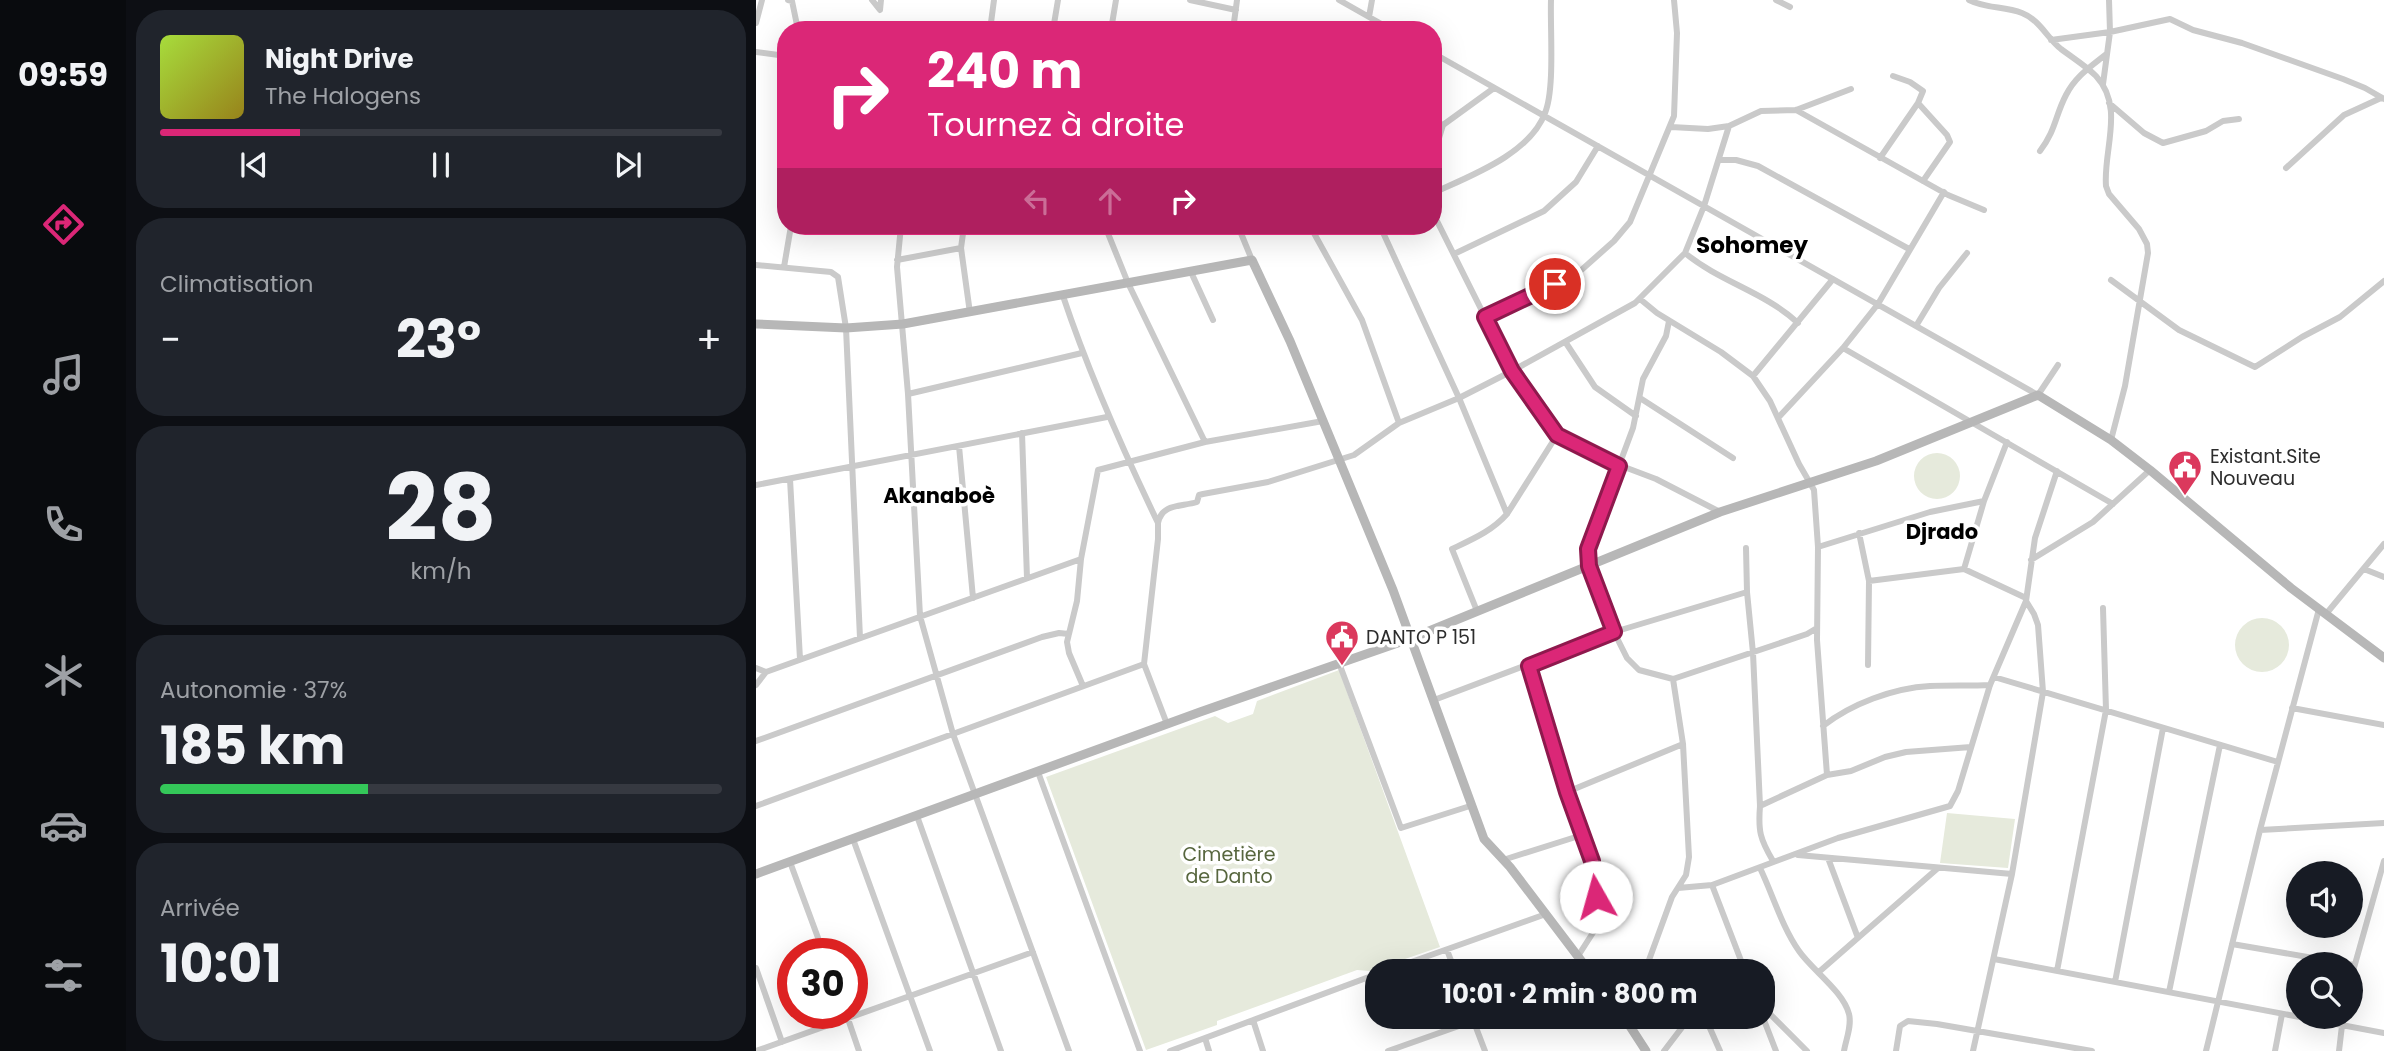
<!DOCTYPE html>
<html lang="fr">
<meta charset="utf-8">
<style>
body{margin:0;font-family:Poppins,sans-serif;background:#20242c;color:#f1f3f6;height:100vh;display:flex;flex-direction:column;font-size:26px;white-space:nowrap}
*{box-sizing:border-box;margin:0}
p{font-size:23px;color:#9ea1a6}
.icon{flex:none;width:38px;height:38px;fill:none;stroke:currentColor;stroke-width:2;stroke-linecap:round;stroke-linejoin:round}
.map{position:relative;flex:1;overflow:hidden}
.details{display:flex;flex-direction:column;gap:10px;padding:10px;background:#0d0f14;width:630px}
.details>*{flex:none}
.top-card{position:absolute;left:21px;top:21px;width:665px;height:214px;border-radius:28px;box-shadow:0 7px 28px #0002;background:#db2777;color:#fff;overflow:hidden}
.tools{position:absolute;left:1530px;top:861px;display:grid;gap:14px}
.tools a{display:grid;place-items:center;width:77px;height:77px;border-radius:50%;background:#171b24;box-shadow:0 7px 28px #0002;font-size:35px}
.speed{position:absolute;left:21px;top:938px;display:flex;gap:14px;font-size:35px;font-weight:700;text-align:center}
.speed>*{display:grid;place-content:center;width:91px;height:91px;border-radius:50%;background:#171b24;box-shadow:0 7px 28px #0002;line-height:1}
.speed .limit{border:10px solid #d22;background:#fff;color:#111}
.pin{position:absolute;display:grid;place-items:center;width:60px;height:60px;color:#fff;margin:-30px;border:4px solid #fff;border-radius:50%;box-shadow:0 2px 7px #0007}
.me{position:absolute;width:77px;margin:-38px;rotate:353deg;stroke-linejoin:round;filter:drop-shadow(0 0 5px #0008)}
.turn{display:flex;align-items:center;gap:24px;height:147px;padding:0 35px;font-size:32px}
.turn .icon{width:91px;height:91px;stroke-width:2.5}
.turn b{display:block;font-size:49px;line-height:60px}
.lanes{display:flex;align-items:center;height:66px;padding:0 35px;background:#0003;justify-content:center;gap:35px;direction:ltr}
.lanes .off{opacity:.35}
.big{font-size:52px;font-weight:700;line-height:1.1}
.details .widget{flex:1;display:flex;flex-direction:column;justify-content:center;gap:10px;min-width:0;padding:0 24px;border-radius:28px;background:#20242c}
.details .dial{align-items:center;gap:0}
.dial b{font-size:91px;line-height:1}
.song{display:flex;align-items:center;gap:21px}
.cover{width:84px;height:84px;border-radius:10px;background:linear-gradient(135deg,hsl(80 70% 55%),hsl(50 70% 35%))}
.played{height:7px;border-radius:4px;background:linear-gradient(90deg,#db2777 25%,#363941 25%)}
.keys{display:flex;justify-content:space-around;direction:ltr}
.heat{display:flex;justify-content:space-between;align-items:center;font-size:38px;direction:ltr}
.charge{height:10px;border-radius:5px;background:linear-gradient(90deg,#34c759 37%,#363941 0)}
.trip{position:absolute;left:609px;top:959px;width:410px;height:70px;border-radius:28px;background:#171b24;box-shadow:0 7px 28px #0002;font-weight:700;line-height:70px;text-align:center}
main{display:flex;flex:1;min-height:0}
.tab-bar{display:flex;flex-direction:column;width:126px;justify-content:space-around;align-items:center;background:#090b0e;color:#9ea1a6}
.tab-bar .icon{width:49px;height:49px}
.tab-bar .on{color:#db2777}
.tab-bar b{font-size:32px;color:#f1f3f6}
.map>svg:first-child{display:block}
.green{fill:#e6eadc}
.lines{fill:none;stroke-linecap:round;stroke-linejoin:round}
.street{stroke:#cacaca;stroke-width:6}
.secondary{stroke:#b7b7b7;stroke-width:9}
.route-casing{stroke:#8e194d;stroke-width:18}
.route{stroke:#db2777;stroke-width:12}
.labels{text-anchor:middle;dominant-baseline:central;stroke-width:7;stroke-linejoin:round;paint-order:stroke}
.poi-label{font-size:19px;fill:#2d2d2d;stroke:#fff;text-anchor:start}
.park-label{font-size:19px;fill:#57663e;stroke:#fff}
.neighbourhood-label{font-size:21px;font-weight:bold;fill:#000;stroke:#fff}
.quarter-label{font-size:23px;font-weight:bold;fill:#000;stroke:#fff}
</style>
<main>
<nav class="tab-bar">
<b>09:59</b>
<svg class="icon on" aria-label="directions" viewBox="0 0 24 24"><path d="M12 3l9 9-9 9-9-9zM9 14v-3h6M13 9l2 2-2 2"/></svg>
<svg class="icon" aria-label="music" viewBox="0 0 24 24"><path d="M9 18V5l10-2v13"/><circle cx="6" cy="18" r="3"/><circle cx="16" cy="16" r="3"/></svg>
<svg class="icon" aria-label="phone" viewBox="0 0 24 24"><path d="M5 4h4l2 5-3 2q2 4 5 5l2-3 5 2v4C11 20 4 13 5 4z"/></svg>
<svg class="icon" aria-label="climate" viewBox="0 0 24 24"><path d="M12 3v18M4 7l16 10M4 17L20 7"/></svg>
<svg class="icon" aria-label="car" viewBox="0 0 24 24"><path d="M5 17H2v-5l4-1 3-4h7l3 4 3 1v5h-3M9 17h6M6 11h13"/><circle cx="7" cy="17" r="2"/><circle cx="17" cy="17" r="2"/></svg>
<svg class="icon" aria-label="filters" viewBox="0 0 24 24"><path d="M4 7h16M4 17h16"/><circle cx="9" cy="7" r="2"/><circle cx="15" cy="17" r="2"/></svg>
</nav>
<section class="details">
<div class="widget">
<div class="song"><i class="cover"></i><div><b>Night Drive</b><p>The Halogens</p></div></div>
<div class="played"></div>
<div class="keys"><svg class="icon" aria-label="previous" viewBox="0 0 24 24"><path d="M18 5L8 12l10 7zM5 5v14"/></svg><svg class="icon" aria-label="pause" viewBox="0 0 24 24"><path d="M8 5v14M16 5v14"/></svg><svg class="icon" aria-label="next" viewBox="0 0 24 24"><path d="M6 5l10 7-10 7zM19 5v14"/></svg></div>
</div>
<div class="widget"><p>Climatisation</p>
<div class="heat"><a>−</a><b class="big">23°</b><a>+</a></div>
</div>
<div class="widget dial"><b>28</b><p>km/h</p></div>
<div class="widget"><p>Autonomie · 37%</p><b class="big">185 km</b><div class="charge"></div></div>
<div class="widget"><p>Arrivée</p><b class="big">10:01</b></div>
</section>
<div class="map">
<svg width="1628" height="1051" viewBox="0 0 1628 1051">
<rect width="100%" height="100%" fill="#fff"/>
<!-- green -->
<path class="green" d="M1158 476a23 23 0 1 1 46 0a23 23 0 1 1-46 0Z
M1479 645a27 27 0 1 1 54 0a27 27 0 1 1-54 0Z
M583,670L684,947L614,971L601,970L461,1021V1025L390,1050L290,777L459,716L472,723L497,714L501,701Z
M1191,813L1259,819L1252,868L1184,863Z"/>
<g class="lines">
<!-- street -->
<path class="street" d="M32,0L36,1L42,30
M116,0L124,10L125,0
M434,0L480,10
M583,0L636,30
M1020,0L1034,7
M1213,0C1231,9 1248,6 1266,13C1284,20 1291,38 1305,49C1317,58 1330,66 1340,76C1369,107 1347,150 1350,186L1353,194L1383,229L1391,244L1392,253L1369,386L1355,440
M613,17L616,0
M0,23L6,0
M235,25L259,30
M234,30L238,0
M297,30L302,0
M355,30L360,0
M477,30L481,0
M1295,40L1354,32L1414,19L1437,30L1486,43L1587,79L1609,88L1628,99
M0,52L30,56
M677,53L1282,395L1302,365
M1137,76L1154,82L1167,91L1162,103L1191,135L1194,142L1167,181
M1347,84L1354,32L1353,0
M1353,103L1388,133L1407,143L1450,131L1467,121L1483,119
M1040,110L1192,195L1228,210
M677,120L687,125
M915,127L952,129L973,126L1005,111L1040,110L1095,89
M1284,151C1300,130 1299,116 1310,95C1319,77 1334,67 1349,55
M677,158L687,125L738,88
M1124,158L1162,103
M963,160H980L1002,166L1153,249
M1530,168L1588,115L1625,98
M677,193C714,176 774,154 789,113C799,89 794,29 795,0
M677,213L756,371L801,435L863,465L900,479L964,512
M145,226L141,267L152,394L164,616L197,734L313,1051
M208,226L205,248L214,313
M349,226L372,283L449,442
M482,226L496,260
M554,226L606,320L643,423
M624,226L703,398L751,514
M351,230L370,226
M929,253C964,282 1009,292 1042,323
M698,254L788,211L820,182L842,146
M141,260L205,248
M0,265L75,272L82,277L90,328L104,638
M28,267L35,226
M435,272L457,320
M1355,280L1423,330L1499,367L1546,337L1584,317L1628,281
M307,296C333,374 366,448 402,523V539L388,664L411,724
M884,299L901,313L965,352L997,376L1014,401L1043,464L1058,490L1062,547L1061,640L1071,775
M729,317L822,273L858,241L874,222L918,116L921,33L918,0
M913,321L910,336L887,379L877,428L832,549L833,566L858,632L871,658L883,670L917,679L1051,634L1061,628
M1160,326L1183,288L1211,253
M810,343L839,387L880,416
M1087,348L1357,504
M997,376L1077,279
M152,394L326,353
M884,398L977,458
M1022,418L1087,348L1122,304L1188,192
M266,433L271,578
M203,446L217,598
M34,479L44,659
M0,485L351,417
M402,523C406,503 425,507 441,502L443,495L447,494L512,482L598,455L643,423L703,398L756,371L879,303L929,253L948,206L973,126
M1103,533L1113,581L1112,665
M1062,547L1174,512L1228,501
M990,548L991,592L997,653L1004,806C1002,831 1004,839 1017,861
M1275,560L1337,522L1394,470
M1208,569L1228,501L1251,442
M1608,569L1628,577
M1113,581L1208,569L1270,598
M721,611L696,549C717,539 736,531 751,514L801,435
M1570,614L1628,544
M583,663L645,828L714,806
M0,668L10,672
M1238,677L1522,762
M0,685L10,672L325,559
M327,686L313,653L311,642L321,601L325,559L342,470L449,442L567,421
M678,700L858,632L991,592
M1536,708L1628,725
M1067,726C1095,704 1137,688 1174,686C1194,685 1214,686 1234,685
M0,741L286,637L303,633L313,634
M282,772L384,1051
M811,792L927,744
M0,806L388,664
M1004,806L1071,775L1095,771L1129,757L1150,752L1215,747
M161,816L245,1051
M1504,830L1628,823
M97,839L174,1051
M1042,855L1256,874
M1072,858L1102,938
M747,860L826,835L773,666
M34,862L68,954
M1004,868C1017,895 1026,927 1043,951C1056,970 1087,991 1093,1014C1096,1026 1090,1039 1088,1051
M956,885L989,971
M922,888L956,885L1082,838L1194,806L1202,791L1234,685L1270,601L1279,538L1301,471
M1476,944L1598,965
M691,950L699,971
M822,956L840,928L839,876L826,835
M1238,959L1628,1033
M0,968L26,1042
M630,971L790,914
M889,971L916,897L930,875L933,857L927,744L917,679
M1064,971L1182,868
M1301,971L1350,710L1347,608
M1359,982L1407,728
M1594,982L1628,861
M1413,992L1464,745
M1006,1006L1051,1051
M90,1013L103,1051
M1006,1015L1020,1051
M716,1017L729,1051
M949,1017L964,1051
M497,1020L507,1051
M449,1038L453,1051
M0,1051L277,952
M414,1051L621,974
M632,1051L717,1021
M908,1051L934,1017
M1140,1051L1144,1026L1152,1021L1181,1024L1336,1051
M1217,1051L1256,874L1287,692L1282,625L1278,614L1270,601
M1450,1051L1504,830L1563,609
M1519,1051L1526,1014
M1583,1051L1587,1017"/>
<!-- secondary -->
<path class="secondary" d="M0,324L90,328L147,324L496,260L534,341L637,590L728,839L754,867L833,971
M0,874L444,712L656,638L964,512L1120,461L1282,395L1355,440L1394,470L1535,588L1628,658
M868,1017L890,1051"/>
</g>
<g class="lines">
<!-- route casing -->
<g class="route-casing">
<path id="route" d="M799,284L729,317L756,371L801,435L863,466L832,549L833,566L858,632L773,666L811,792L836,861L840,897"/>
</g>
<!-- route -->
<use href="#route" class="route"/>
</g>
<!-- icons -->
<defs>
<g id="civic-pin" transform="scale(1.75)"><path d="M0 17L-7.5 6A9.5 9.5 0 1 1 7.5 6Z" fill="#db395d" stroke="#fff"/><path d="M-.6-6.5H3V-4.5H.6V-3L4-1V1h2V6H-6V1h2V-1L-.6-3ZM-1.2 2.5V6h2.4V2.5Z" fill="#fff"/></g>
</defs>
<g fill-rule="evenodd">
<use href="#civic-pin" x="1429" y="467"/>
<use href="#civic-pin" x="586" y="637"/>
</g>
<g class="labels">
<!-- poi labels -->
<g class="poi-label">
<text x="1454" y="456">Existant.Site<tspan x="1454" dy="22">Nouveau</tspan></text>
<text x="610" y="637">DANTO P 151</text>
</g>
<!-- park labels -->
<g class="park-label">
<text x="473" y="854">Cimetière<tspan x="473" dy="22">de Danto</tspan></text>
</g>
<!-- neighbourhood labels -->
<g class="neighbourhood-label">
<text x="183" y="495">Akanaboè</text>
<text x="1186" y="531">Djrado</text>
</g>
<!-- quarter labels -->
<g class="quarter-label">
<text x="996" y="245">Sohomey</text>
</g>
</g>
</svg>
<div class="tools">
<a><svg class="icon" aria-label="sound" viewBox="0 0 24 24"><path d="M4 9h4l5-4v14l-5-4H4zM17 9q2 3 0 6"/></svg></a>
<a><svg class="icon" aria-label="search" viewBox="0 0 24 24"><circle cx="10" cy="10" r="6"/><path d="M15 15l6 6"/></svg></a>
</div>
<div class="speed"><div class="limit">30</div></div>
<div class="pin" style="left:799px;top:284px;background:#d93025"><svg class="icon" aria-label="arrive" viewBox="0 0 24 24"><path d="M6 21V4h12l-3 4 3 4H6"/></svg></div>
<svg class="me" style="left:840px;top:897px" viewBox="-20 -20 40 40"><circle r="19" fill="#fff"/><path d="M0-13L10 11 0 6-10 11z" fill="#db2777"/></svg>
<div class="trip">10:01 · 2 min · 800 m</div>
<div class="top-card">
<div class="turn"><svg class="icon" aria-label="right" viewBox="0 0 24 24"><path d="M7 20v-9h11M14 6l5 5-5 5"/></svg><div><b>240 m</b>Tournez à droite</div></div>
<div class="lanes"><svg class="icon off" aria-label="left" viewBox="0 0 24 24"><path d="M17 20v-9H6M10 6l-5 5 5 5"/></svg><svg class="icon off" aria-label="ahead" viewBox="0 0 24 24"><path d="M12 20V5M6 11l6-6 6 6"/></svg><svg class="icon" aria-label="right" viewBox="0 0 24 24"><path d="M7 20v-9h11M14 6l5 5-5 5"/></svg></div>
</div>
</div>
</main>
